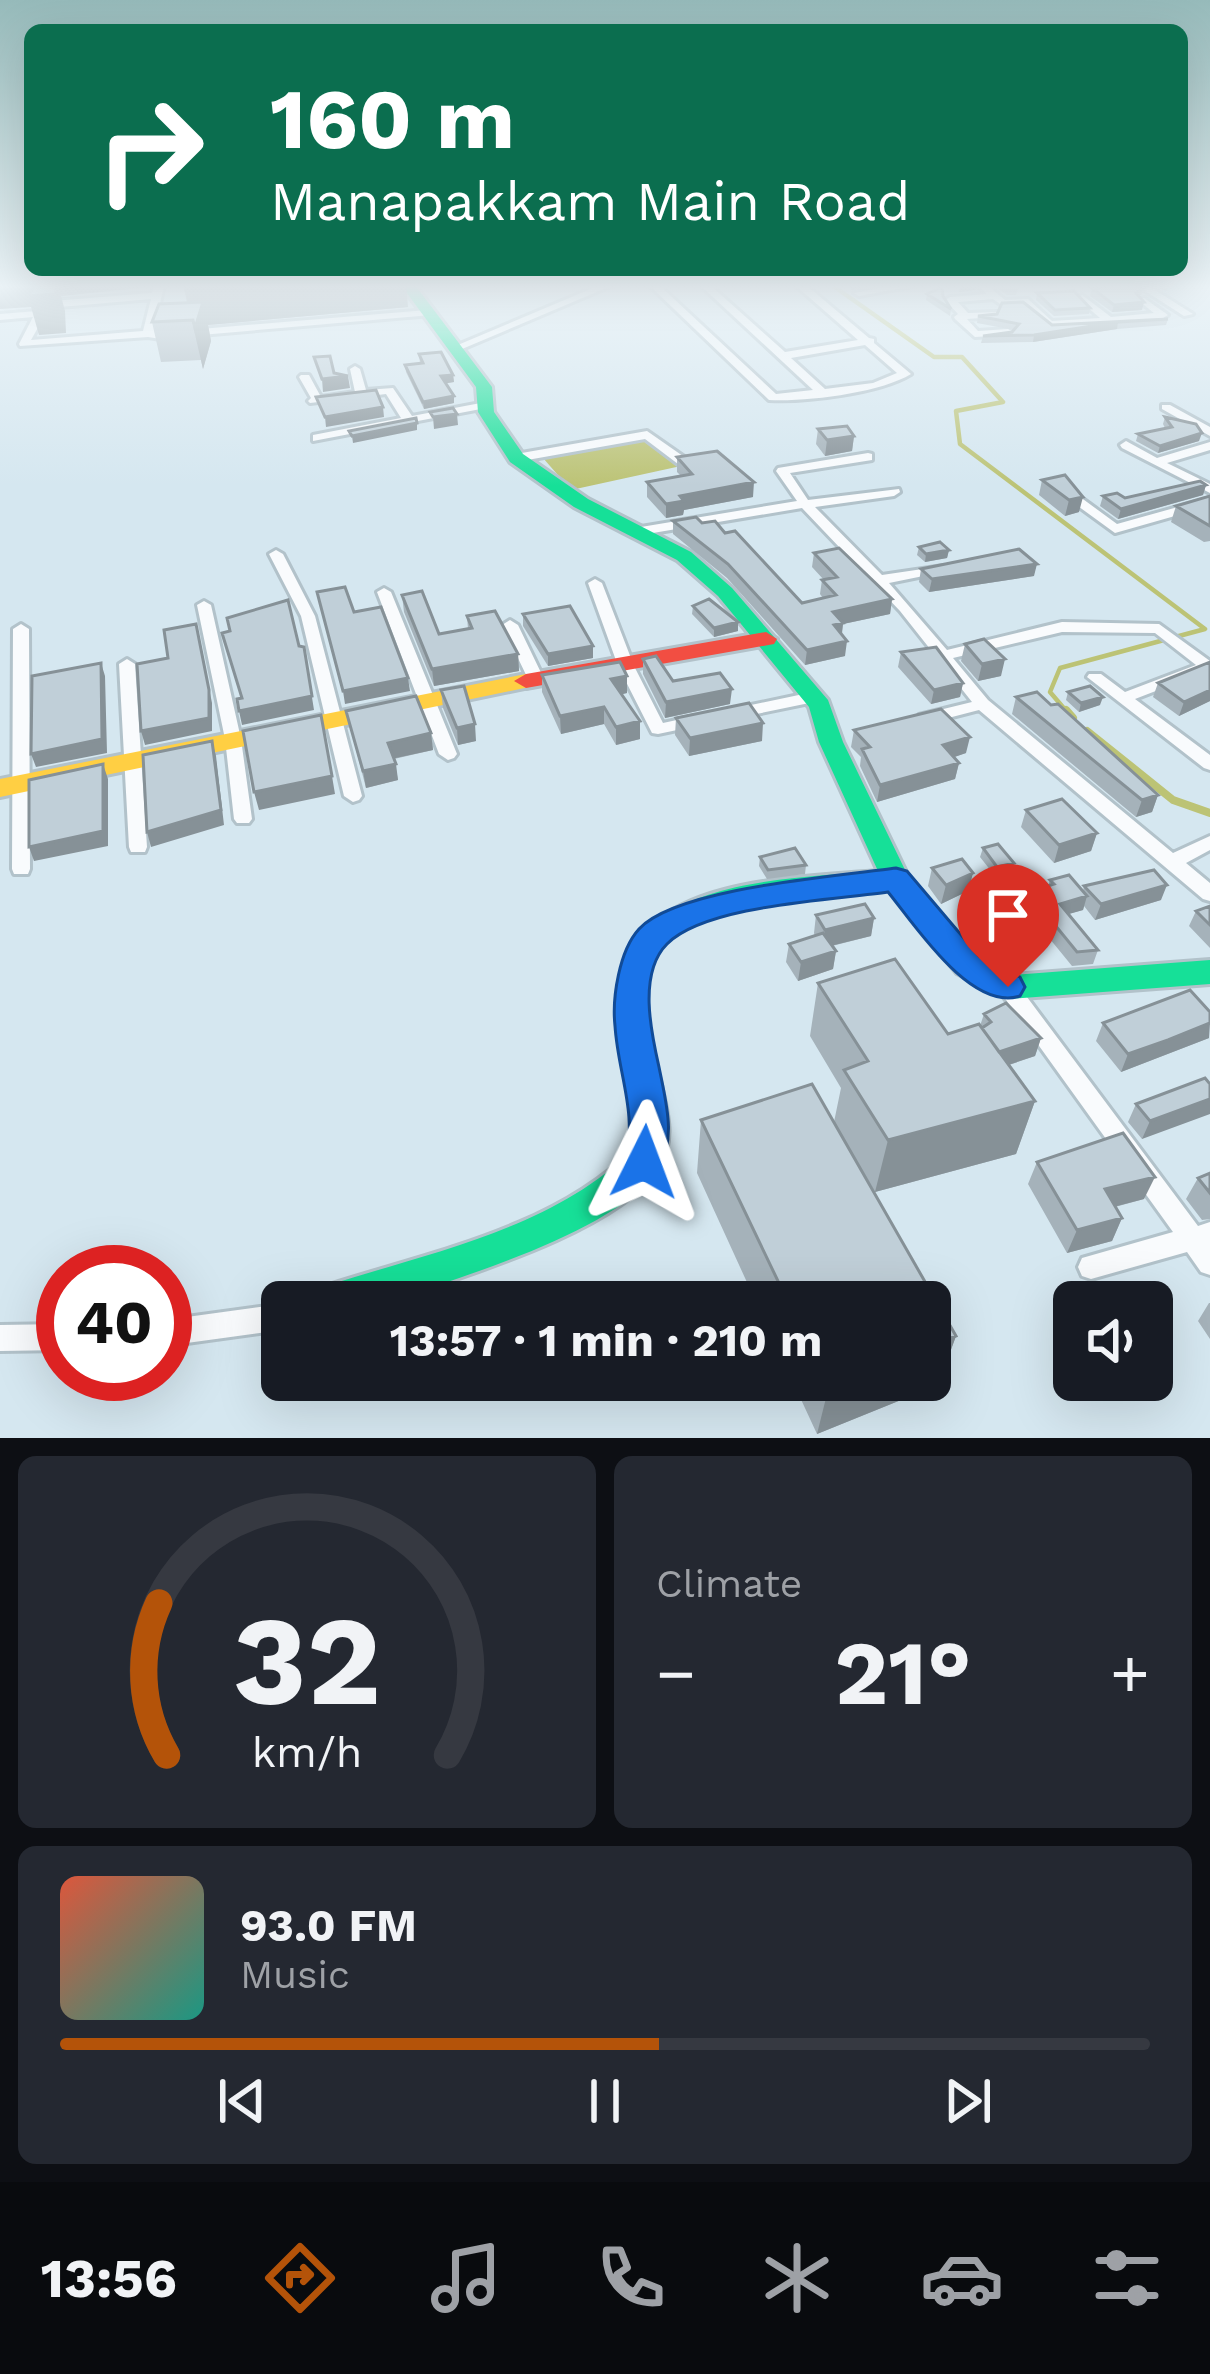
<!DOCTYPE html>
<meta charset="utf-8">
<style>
body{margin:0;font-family:"Work Sans",sans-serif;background:#242831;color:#f1f3f6;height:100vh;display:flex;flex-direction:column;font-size:45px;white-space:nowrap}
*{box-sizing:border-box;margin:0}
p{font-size:39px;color:#9ea1a6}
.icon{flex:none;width:66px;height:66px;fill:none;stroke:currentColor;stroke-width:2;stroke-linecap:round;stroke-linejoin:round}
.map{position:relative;height:1438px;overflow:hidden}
.details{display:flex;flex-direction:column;gap:18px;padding:18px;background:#0d0f14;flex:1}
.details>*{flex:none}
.hud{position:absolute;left:24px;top:24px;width:1164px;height:252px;border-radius:18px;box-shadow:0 12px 48px #0002;background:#0b6e4f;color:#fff;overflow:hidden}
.fabs{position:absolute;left:1053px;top:1281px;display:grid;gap:24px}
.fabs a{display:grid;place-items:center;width:120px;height:120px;border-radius:18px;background:#171b24;box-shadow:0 12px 48px #0002;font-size:60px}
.speed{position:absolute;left:36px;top:1245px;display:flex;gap:24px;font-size:60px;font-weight:700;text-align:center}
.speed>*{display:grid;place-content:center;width:156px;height:156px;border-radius:50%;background:#171b24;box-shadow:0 12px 48px #0002;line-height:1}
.speed .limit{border:18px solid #d22;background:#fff;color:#111}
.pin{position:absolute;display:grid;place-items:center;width:102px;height:102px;color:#fff;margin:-123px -51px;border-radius:50% 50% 50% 0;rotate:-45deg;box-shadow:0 0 12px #0007}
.pin .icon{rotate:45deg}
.me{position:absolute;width:132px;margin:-66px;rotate:3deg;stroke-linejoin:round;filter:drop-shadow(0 0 9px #0008)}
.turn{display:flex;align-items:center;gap:42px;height:252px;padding:0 48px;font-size:54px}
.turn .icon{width:156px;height:156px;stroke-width:2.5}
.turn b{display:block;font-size:84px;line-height:102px}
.big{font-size:90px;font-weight:700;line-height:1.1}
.details .tile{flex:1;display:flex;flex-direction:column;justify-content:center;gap:18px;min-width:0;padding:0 42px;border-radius:18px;background:#242831}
.details .dial{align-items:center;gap:0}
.dial svg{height:312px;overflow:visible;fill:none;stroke:#363941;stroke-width:7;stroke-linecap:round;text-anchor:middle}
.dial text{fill:#f1f3f6;stroke:none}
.song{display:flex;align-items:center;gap:36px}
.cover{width:144px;height:144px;border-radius:18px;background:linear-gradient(135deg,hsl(10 70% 55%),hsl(170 70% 35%))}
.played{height:12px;border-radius:6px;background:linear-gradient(90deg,#b45309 55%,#363941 55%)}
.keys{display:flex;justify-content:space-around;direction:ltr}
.heat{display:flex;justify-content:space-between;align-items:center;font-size:66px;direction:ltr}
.details .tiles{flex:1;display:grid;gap:18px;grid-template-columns:1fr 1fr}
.tile:last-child{grid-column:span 2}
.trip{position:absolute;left:261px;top:1281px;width:690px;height:120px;border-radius:18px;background:#171b24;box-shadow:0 12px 48px #0002;font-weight:700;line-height:120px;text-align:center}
.menu{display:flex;height:192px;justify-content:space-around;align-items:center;background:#090b0e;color:#9ea1a6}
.menu .icon{width:84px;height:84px}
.menu .selected{color:#b45309}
.menu b{font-size:54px;color:#f1f3f6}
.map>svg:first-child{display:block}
.water{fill:#bcc375}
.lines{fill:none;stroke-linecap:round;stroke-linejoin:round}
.stream-far1{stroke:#bcc375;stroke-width:4.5}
.stream{stroke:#bcc375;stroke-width:8}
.street-casing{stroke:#b2c2ca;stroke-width:6}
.fast-casing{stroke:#b2c2ca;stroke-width:6}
.slow-casing{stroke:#b2c2ca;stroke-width:6}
.jam-casing{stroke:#b2c2ca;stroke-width:6}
.street{fill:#f9fbfd;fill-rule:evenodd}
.fast{fill:#16e098;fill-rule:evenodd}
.slow{fill:#ffcf43;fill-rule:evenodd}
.jam{fill:#f24e42;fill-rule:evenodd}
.wall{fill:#a5b2ba}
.shaded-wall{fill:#869197}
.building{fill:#c0cfd8;stroke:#869197;stroke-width:3}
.route{fill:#1a73e8;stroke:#114b97;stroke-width:3}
</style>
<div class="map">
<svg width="1210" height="1438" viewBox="0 0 1210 1438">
<rect width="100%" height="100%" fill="#d5e7f0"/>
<!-- water -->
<path class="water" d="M646,439L681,466L571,490L543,458Z"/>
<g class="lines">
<!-- stream-far1 -->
<path class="stream-far1" d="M832,285L934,357H962L1003,402L956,411L960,444L1205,629L1060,668L1050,692L1068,713"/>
<!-- stream -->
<path class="stream" d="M1066,710L1073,718
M1087,731L1173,800L1210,813"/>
<!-- street casing -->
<g class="street-casing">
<path id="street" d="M49,285H59L52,301L152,293L154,285H164L154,332L179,338L174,341L148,337L20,346L19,344L33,317L0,320V314L37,311ZM151,299L143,331L31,340L49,308Z
M600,285H613L462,349L453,347Z
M649,285H659L776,394L813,390L700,285H710L785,352L858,340L795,285H806L869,338L874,339V343L911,374C880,393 806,402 769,400ZM865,345L897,373L873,383L825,389L791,358Z
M897,285L913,286L859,296L854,293Z
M977,285H987L1005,300L1028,299L1052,321L1100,318L1079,300L1077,298L1082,295L1111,317L1154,313L1139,301L1144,298L1168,315L1163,318L1050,327L1023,304L1003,306L993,299L958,302L968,313L997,312L998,314L993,317L967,319L978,331L1008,329L1013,332L1008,335L975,337L955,319L954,317L958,314L945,300L950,297L987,294Z
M1136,285H1147L1193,314L1184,316Z
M427,310L431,311V315L189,336L184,333L189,330Z
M355,366L360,369L366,390L393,388L412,416L486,402L492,405L486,408L313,441V435L401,418L386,394L310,403L308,401L311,398L299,377L301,375H309L321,397L355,392L350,369Z
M1162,405H1170L1210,427V436L1162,409Z
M647,431L690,461V467H682L645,439L516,462L510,458L516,454Z
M1126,441L1157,458L1210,442V450L1167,463L1210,484V493L1122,448L1120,445Z
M868,453L872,454V460L790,473L808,500L899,489L900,492L894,496L815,507L882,575L943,566L945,569L943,572L889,583L947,650L1062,622L1159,624L1210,661V670L1135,699L1210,755V770L1204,768L1087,677L1089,674H1101L1125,692L1196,665L1155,633L1062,632L953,658L988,700L1173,853L1210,836V850L1186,863L1210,883V901L1203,899L979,710L925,724L919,723L917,719L919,715L972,702L900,611L802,508L641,535L634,531L641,527L797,501L776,471L778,468Z
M1076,494L1117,524L1210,498V506L1115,533L1071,501V495Z
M276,550L283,554L315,616L362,796L359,800L353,802L344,796L301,616L269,554Z
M595,579L602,583L634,666L663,723L695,716L701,717L703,721L701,725L658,734L652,733L618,666L588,583Z
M384,588L391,592L457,754L454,758L448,760L439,754L377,592Z
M204,601L211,605L241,739L252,819L249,823H237L234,819L225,739L197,605Z
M510,620L518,625L545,681L543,684H531L529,681L502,625Z
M21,624L29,629L30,869L28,874H14L12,869L13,629Z
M127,659L135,664L147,847L145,852H131L129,847L119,664Z
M813,692L821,697L819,701L732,719L724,714L732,709Z
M1008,979L1015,981L1198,1226L1210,1222V1275L1201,1272L1187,1252L1091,1279L1082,1276L1078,1267L1082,1258L1173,1232L1001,993L998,987L1001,981Z
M282,1304V1330L165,1346V1320Z
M63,1324V1350L0,1351V1325Z"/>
</g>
<!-- fast casing -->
<g class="fast-casing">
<path id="fast" d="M401,285H415L492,387L494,412L523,454L588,499L691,552L732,588L828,700L843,742L907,874L977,957L1012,975L1210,960V984L1008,999L957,973L889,890C829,895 678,897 652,963C638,999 651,1044 660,1081C667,1111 676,1141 658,1169C619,1229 473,1273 406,1296L388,1302H313L319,1289L332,1284C433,1252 556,1227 633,1149C642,1107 620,1063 617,1021C606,878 776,880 878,871L819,742L809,707L718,596L677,560L574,507L510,462L478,412L476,387Z"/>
</g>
<!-- slow casing -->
<g class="slow-casing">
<path id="slow" d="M526,674L534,676L538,681L534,686L0,797V779Z"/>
</g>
<!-- jam casing -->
<g class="jam-casing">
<path id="jam" d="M766,632L777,639L774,644L526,688L514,681L526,674Z"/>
</g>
<!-- street -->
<use href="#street" class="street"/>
<!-- fast -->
<use href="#fast" class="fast"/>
<!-- slow -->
<use href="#slow" class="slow"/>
<!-- jam -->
<use href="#jam" class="jam"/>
</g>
<!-- wall -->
<path class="wall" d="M183,285L408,307L208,325L211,341L203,369L201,360L161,362L152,322L187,303Z
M993,285H1013L1018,289L1016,295H1007Z
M1090,285H1141L1142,294L1139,296L1142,310L1112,312L1090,296L1092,288H1096Z
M1148,285H1168L1167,291Z
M1037,293L1090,308L1089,314L1054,316L1036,300Z
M927,294L943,296L951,309L950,316L926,300Z
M978,316L1052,325L1168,319L1166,325L1117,329L1033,342L981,343L983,336L1012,332L1014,330L977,323Z
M419,354L453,375L454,382L446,383L454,396V403L424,409L406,372L405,365L420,363Z
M1165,417L1199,441L1158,453L1136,441L1138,434L1165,428L1163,424Z
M818,429L854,436L852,451L825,456L816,444Z
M677,457L753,497L684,510L683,515L666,518L647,497V482L681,476L677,472Z
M1065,475L1079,512L1065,516L1039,495L1042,480Z
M1206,485L1203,495L1118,519L1100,506L1103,496L1125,498Z
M1210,496V541L1204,542L1171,522L1176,506Z
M673,521L702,523L725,533L802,603L823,598L820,594L822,580H824L812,567L814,553L892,599L890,614L843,624L842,635L845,656L805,665L727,578L673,534Z
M919,547L949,550L947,558L925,562L917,555Z
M921,569L1034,576L929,592L919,582Z
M402,595L439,634L468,629L467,616L518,654L519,671L434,686L404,612Z
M693,606L738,622V631L714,637L692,614Z
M523,614L593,646V658L548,666L523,626Z
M965,644L1001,676L978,681L961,661Z
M901,652L963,683L960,697L931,704L898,667Z
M643,659L673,681L730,704L665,718L643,674Z
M1210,662V701L1179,716L1153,697L1158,683Z
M542,675L627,676V693L621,694L640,739L616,745L604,724L561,734L542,692Z
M441,690L476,741L458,745L443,708Z
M1068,692L1100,705L1079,712L1066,700Z
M1016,697L1051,705L1158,795L1152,812L1136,817L1012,714Z
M346,711L431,733L433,750L394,759L398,780L366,788Z
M676,718L762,741L689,756L675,735Z
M854,730L966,753L954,757L959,763L955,779L877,802L860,766L861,757L851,747Z
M1026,810L1097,833L1091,851L1054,863L1021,827Z
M983,848L1014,863L1011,872L995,876L980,857Z
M760,857L806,865L805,874L767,879L759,866Z
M932,868L973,873L968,891L941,904L928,886Z
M1050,880L1083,891L1084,886L1161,900L1095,920L1084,906L1083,910L1068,914L1098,950L1093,964L1072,966L1023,906L1028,892L1048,886Z
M1210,906V948L1189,926L1196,911Z
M816,915L874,918L871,936L832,946L836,951L833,969L798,981L786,962L789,944L815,936L814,933Z
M967,926L997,946L978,951L964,935Z
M895,959L948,1034L979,1024L980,1026L984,1014L1006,1003L1041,1038L1035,1056L1009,1065L1035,1101L1016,1154L875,1192L843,1138L956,1336L938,1385L817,1434L792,1380H930V1302H756L697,1173L701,1120L812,1084L834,1122L841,1088L810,1036L818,983Z
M1103,1023L1209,1038L1121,1072L1096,1041Z
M1210,1084L1142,1139L1128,1122L1136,1104Z
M1037,1162L1144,1199L1115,1207L1122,1218L1112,1241L1067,1253L1028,1184Z
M1210,1173V1219L1202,1220L1186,1199L1198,1178Z
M1209,1303H1210V1339L1198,1321Z"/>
<!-- shaded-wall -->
<path class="shaded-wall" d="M0,285H151L149,287L61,296L65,311L66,333L39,335L31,307L0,309Z
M213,285H406L408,307L208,325L211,341L203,369L184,287Z
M851,285H876L851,290Z
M960,285H977L976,290L959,292Z
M1144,302L1142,310L1112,312L1114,305Z
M1118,322L1117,329L1033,342L1034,335Z
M453,375L454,382L442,384L441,376Z
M348,376L350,388L323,392L322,379Z
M454,396V403L424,409L423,402Z
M383,407L384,417L326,427L325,417Z
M457,414L458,425L434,429L433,417Z
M417,423V430L353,443L352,436Z
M1202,433L1199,441L1158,453L1160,446Z
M854,436L852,451L825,456L827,440Z
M754,482L753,497L684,510L683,515L666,518V504L680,496Z
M1206,485L1203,495L1118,519L1121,509Z
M1083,497L1079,512L1065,516L1069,500Z
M949,550L947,558L925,562L926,554Z
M1037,564L1034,576L929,592L932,579Z
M892,599L890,614L843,624L841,638L834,626L833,612Z
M738,622V631L714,637V628Z
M196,624L212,703V731L145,745L141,731Z
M847,641L845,656L805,665L807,650Z
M593,646V658L548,666V654Z
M304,647L314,710L242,725L239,711Z
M518,654L519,671L434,686L432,669Z
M1005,659L1001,676L978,681L982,664Z
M101,663L105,676L107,753L36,767L31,754Z
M627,676V693L611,697V679Z
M408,678L410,691L345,704L343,691Z
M963,683L960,697L931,704L934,690Z
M732,689L730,704L665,718L666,702Z
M1210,690V701L1179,716L1184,702Z
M1103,697L1100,705L1079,712L1081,703Z
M604,707V724L561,734L560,716Z
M640,721V739L616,745V727Z
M763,723L762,741L689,756L690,738Z
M475,724L476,741L458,745L457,728Z
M431,733L433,750L391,759L388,743Z
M970,737L966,753L940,762L943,745Z
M212,741L216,756L224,825L151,847L147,832Z
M959,763L955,779L877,802L880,785Z
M103,764L108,779V846L34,861L29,847Z
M396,764L398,780L366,788L363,771Z
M332,776L335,794L259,810L254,792Z
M1158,795L1152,812L1136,817L1142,800Z
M1097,833L1091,851L1054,863L1059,845Z
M1014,863L1011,872L995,876L997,867Z
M973,873L968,891L941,904L946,885Z
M1167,885L1161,900L1095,920L1101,904Z
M1087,896L1083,910L1055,918L1060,904Z
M874,918L871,936L822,948L825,930Z
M1000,937L997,946L978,951L981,942Z
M836,951L833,969L798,981L801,962Z
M1210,1023L1209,1038L1121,1072L1128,1054Z
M1041,1038L1035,1056L990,1071L995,1053Z
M1210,1099V1114L1142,1139L1150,1121Z
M1035,1101L1016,1154L875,1192L888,1140Z
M1155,1177L1144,1199L1094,1212L1105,1189Z
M1122,1218L1112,1241L1067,1253L1077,1230Z
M956,1336L938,1385L817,1434L829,1386L844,1380H930V1346Z"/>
<!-- building -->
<path class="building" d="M35,285H55L56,294L28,296Z
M1104,285H1141L1144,287L1136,293L1144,302L1114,305L1092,288L1109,287Z
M942,287L943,296L951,309L927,294Z
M1074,291L1090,308L1055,310L1037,293Z
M203,302L195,328L193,320L152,322L159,304Z
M1023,302L1052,325L1168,319L1118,322L1034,335L983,336L1012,332L1019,324L978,316L997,314L1002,303Z
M441,352L453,375L441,376L454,396L423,402L405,365L423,363L419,354Z
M330,356L334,373L348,376L322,379L314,357Z
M376,390L383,407L325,417L316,397Z
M453,408L457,414L433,417L430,412Z
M1165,417L1196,424L1202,433L1160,446L1138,434L1172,427Z
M416,418L417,423L352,436L349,431Z
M847,426L854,436L827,440L818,429Z
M717,451L754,482L680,496L684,501L666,504L647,482L692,474L677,457Z
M1065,475L1083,497L1069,500L1042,480Z
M1200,481L1206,485L1121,509L1103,496L1117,493L1125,498Z
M1210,496V526L1176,506Z
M696,517L702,523L715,521L725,533L735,531L802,603L836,595L822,580L837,577L814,553L839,548L892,599L833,612L843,623L834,625L847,641L807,650L728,564L673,521Z
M940,542L949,550L926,554L919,547Z
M1019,549L1037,564L932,579L921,569Z
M345,587L354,612L381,607L408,678L343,691L317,592Z
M422,591L439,634L472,628L467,616L495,611L518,654L432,669L402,595Z
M709,599L738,622L714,628L693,606Z
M288,600L299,646L304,647L312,696L239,711L237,699L242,698L222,633L230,631L227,618Z
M570,606L593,646L548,654L523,614Z
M196,624L209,690V718L141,731L137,664L168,658L164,630Z
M984,639L1005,659L982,664L965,644Z
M936,647L963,683L934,690L901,652Z
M656,656L673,681L720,673L732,689L666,702L643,659Z
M620,662L627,676L611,679L640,721L616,727L604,707L560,716L542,675Z
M1210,662V690L1184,702L1158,683Z
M101,663L102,739L31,754L32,676Z
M464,686L475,724L457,728L441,690Z
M1090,686L1103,697L1081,703L1068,692Z
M1037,692L1051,705L1058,704L1158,795L1142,800L1016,697Z
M416,696L431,733L388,743L396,764L363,771L346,711Z
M749,703L763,723L690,738L676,718Z
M941,709L970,737L943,745L959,763L880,785L862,749L870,747L854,730Z
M321,715L332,776L254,792L243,731Z
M212,741L221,810L147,832L143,755Z
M103,764V831L29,847V780Z
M1062,799L1097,833L1059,845L1026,810Z
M998,844L1014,863L997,867L983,848Z
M795,848L806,865L768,870L760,857Z
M962,859L973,873L946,885L932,868Z
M1154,870L1167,885L1101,904L1084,886Z
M1069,875L1087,896L1060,904L1098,950L1077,952L1028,892L1054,884L1050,880Z
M865,904L874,918L825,930L816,915Z
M1210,906V925L1196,911Z
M987,920L1000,937L981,942L967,926Z
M823,933L836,951L801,962L789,944Z
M895,959L948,1034L979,1024L1035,1101L888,1140L844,1070L868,1061L818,983Z
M1190,990L1210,1012V1023L1168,1040L1128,1054L1103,1023Z
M1006,1003L1041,1038L999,1052L982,1028L991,1022L984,1014Z
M1205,1078L1210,1084V1099L1150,1121L1136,1104Z
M812,1084L956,1336L930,1346V1302H788L701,1120Z
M1123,1133L1155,1177L1105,1189L1122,1218L1077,1230L1037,1162Z
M1210,1173V1193L1198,1178Z
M826,1380H844L829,1386Z"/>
<!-- sky -->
<linearGradient id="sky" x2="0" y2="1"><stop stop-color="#96baba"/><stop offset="0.59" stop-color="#ecf4f8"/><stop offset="1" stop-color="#ecf4f8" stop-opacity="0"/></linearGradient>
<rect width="1210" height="486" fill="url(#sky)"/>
<!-- route -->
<path class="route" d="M896,868L907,871L979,956L1020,977L1025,987L1020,996C971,1012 915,925 888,892C833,900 706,905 667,944C638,973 651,1032 659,1067C667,1107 676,1136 658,1174L644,1179L631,1174L625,1162C638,1114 618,1074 615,1026C612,998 619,951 639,929C676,888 838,876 896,868Z"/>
</svg>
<div class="fabs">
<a><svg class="icon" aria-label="sound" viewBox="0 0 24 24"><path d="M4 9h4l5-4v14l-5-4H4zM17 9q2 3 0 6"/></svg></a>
</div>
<div class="speed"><div class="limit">40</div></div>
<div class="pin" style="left:1008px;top:987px;background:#d93025"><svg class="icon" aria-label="arrive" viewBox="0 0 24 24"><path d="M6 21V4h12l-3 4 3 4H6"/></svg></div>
<svg class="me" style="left:644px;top:1162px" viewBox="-20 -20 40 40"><path d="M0-17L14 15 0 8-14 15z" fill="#1a73e8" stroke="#fff" stroke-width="4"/></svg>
<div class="trip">13:57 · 1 min · 210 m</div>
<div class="hud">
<div class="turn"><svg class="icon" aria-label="right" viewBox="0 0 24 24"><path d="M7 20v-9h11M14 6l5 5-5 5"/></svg><div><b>160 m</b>Manapakkam Main Road</div></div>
</div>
</div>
<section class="details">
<div class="tiles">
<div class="tile dial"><svg viewBox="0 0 100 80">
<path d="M14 69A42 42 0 1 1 86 69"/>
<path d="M14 69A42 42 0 0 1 12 30" stroke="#b45309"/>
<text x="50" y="56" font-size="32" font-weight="700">32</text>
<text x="50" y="72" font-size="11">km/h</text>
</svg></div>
<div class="tile"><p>Climate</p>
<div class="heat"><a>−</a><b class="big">21°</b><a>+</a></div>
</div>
<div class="tile">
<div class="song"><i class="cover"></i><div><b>93.0 FM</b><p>Music</p></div></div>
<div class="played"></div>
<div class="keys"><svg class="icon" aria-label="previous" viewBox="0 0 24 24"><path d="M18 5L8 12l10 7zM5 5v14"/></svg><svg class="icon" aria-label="pause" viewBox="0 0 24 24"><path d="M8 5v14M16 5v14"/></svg><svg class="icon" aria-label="next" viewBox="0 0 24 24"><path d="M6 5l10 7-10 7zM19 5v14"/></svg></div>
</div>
</div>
</section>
<nav class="menu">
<b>13:56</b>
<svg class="icon selected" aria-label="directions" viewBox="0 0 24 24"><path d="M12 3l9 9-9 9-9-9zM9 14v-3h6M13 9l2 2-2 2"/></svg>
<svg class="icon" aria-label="music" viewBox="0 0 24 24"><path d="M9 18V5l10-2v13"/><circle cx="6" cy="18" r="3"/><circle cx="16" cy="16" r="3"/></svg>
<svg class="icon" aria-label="phone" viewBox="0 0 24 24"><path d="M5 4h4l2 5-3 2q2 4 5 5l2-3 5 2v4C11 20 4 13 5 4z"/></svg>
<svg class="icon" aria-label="climate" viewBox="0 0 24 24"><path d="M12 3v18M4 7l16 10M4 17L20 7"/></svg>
<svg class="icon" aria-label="car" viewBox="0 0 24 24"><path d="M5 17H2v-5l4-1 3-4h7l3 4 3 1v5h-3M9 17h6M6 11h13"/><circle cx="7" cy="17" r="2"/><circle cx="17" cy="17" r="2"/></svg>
<svg class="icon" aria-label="filters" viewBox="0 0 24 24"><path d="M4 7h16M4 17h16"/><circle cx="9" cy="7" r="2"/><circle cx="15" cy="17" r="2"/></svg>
</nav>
